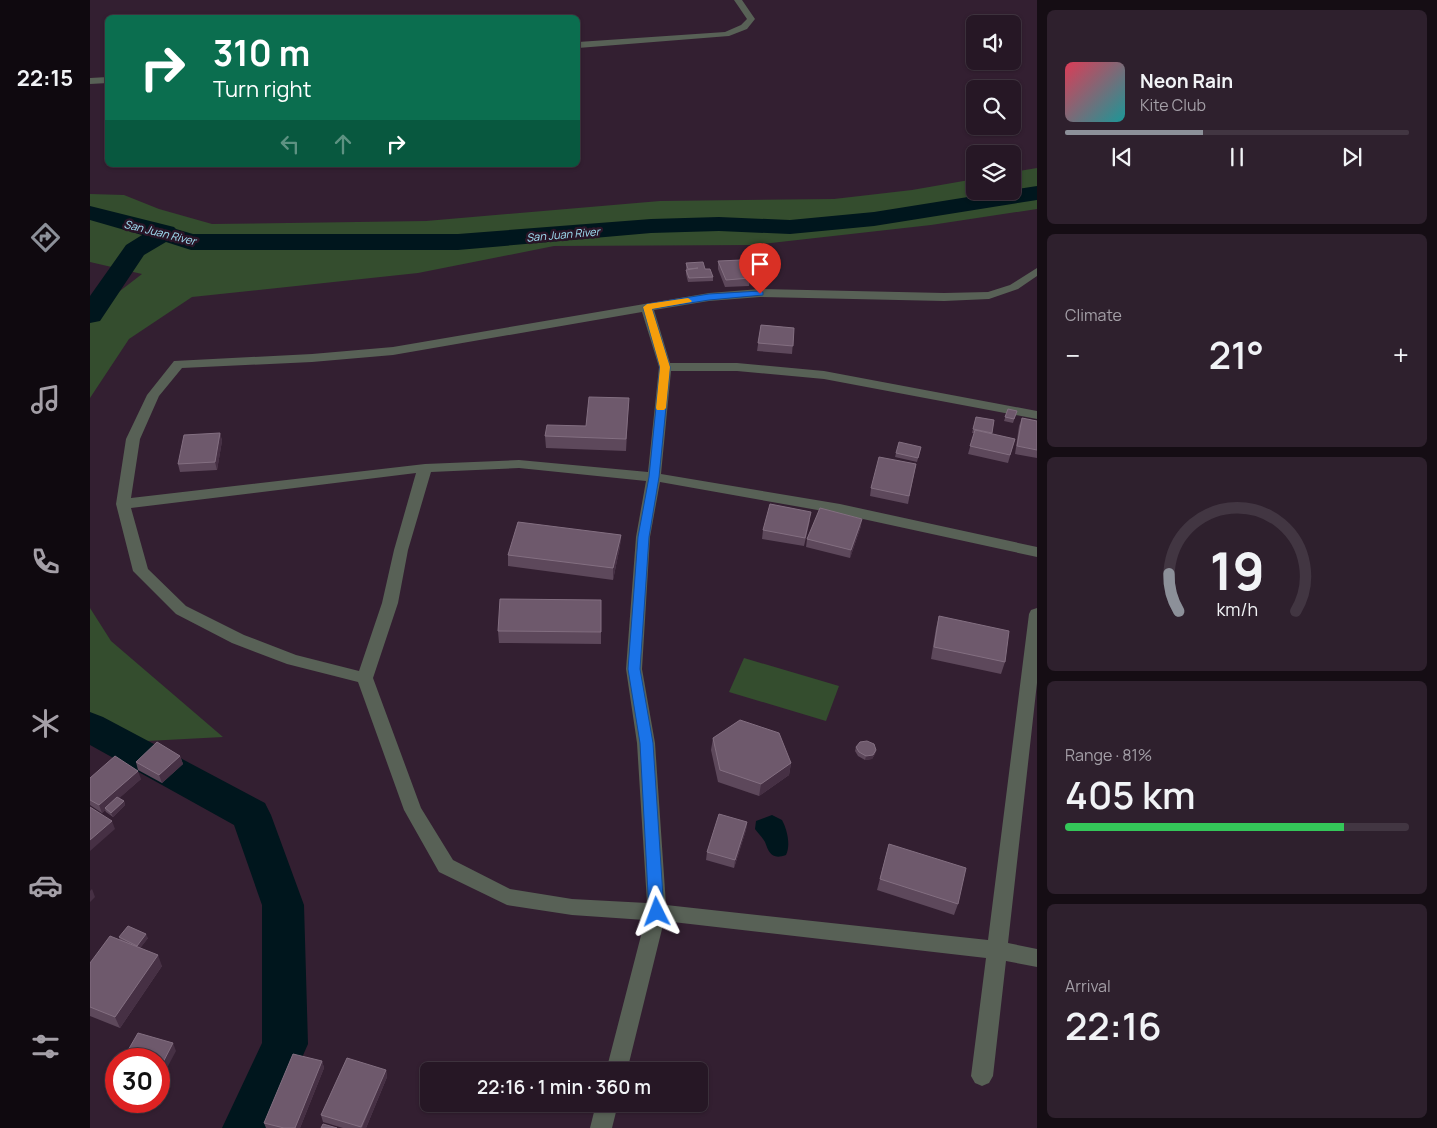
<!DOCTYPE html>
<meta charset="utf-8">
<style>
body{margin:0;font-family:Manrope,sans-serif;background:#2e202d;color:#f1f3f6;height:100vh;display:flex;flex-direction:column;font-size:19px;white-space:nowrap}
*{box-sizing:border-box;margin:0}
p{font-size:16px;color:#a49fa7}
.icon{flex:none;width:28px;height:28px;fill:none;stroke:currentColor;stroke-width:2;stroke-linecap:round;stroke-linejoin:round}
.map{position:relative;flex:1;overflow:hidden}
.panel{display:flex;flex-direction:column;gap:10px;padding:10px;background:#150d14;width:400px}
.panel>*{flex:none}
.hud{position:absolute;left:15px;top:15px;width:475px;height:152px;border-radius:8px;box-shadow:0 1px 4px #0004,0 0 0 1px #423642;background:#0b6e4f;color:#fff;overflow:hidden}
.tools{position:absolute;left:876px;top:15px;display:grid;gap:10px}
.tools a{display:grid;place-items:center;width:55px;height:55px;border-radius:8px;background:#261725;box-shadow:0 1px 4px #0004,0 0 0 1px #423642;font-size:25px}
.speed{position:absolute;left:15px;top:1048px;display:flex;gap:10px;font-size:25px;font-weight:700;text-align:center}
.speed>*{display:grid;place-content:center;width:65px;height:65px;border-radius:50%;background:#261725;box-shadow:0 1px 4px #0004,0 0 0 1px #423642;line-height:1}
.speed .limit{border:8px solid #d22;background:#fff;color:#111}
.pin{position:absolute;display:grid;place-items:center;width:42px;height:42px;color:#fff;margin:-51px -21px;border-radius:50% 50% 50% 0;rotate:-45deg;box-shadow:0 0 5px #0007}
.pin .icon{rotate:45deg}
.me{position:absolute;width:55px;margin:-28px;rotate:357deg;stroke-linejoin:round;filter:drop-shadow(0 0 4px #0008)}
.turn{display:flex;align-items:center;gap:18px;height:105px;padding:0 25px;font-size:22px}
.turn .icon{width:65px;height:65px;stroke-width:2.5}
.turn b{display:block;font-size:35px;line-height:42px}
.lanes{display:flex;align-items:center;height:48px;padding:0 25px;background:#0003;justify-content:center;gap:25px;direction:ltr}
.lanes .off{opacity:.35}
.big{font-size:38px;font-weight:600;line-height:1.1}
.panel .card{flex:1;display:flex;flex-direction:column;justify-content:center;gap:8px;min-width:0;padding:0 18px;border-radius:8px;background:#2e202d}
.panel .dial{align-items:center;gap:0}
.dial svg{height:130px;overflow:visible;fill:none;stroke:#423642;stroke-width:7;stroke-linecap:round;text-anchor:middle}
.dial text{fill:#f1f3f6;stroke:none}
.song{display:flex;align-items:center;gap:15px}
.cover{width:60px;height:60px;border-radius:8px;background:linear-gradient(135deg,hsl(350 70% 55%),hsl(180 70% 35%))}
.played{height:5px;border-radius:2px;background:linear-gradient(90deg,#8c9099 40%,#423642 40%)}
.keys{display:flex;justify-content:space-around;direction:ltr}
.heat{display:flex;justify-content:space-between;align-items:center;font-size:28px;direction:ltr}
.charge{height:8px;border-radius:4px;background:linear-gradient(90deg,#34c759 81%,#423642 0)}
.trip{position:absolute;left:330px;top:1062px;width:288px;height:50px;border-radius:8px;background:#261725;box-shadow:0 1px 4px #0004,0 0 0 1px #423642;font-weight:600;line-height:50px;text-align:center}
main{display:flex;flex:1;min-height:0}
.tabs{display:flex;flex-direction:column;width:90px;justify-content:space-around;align-items:center;background:#0f090f;color:#a49fa7}
.tabs .icon{width:35px;height:35px}
.tabs .active{color:#8c9099}
.tabs b{font-size:22px;color:#f1f3f6}
.map>svg:first-child{display:block}
.green{fill:#344d2e}
.water{fill:#00161d}
.lines{fill:none;stroke-linecap:round;stroke-linejoin:round}
.river{fill:#00161d;fill-rule:evenodd}
.minor{fill:#586156;fill-rule:evenodd}
.wall{fill:#5d485b}
.shaded-wall{fill:#463044}
.building{fill:#6e596c;stroke:#836f81}
.route{fill:#1a73e8;stroke:#114b97}
.slow{fill:#f59e0b}
.labels{text-anchor:middle;dominant-baseline:central;stroke-width:5;stroke-linejoin:round;paint-order:stroke}
.far-water-label{font-size:11px;font-style:italic;fill:#a1e0f5;stroke:#291527}
</style>
<main>
<nav class="tabs">
<b>22:15</b>
<svg class="icon active" aria-label="directions" viewBox="0 0 24 24"><path d="M12 3l9 9-9 9-9-9zM9 14v-3h6M13 9l2 2-2 2"/></svg>
<svg class="icon" aria-label="music" viewBox="0 0 24 24"><path d="M9 18V5l10-2v13"/><circle cx="6" cy="18" r="3"/><circle cx="16" cy="16" r="3"/></svg>
<svg class="icon" aria-label="phone" viewBox="0 0 24 24"><path d="M5 4h4l2 5-3 2q2 4 5 5l2-3 5 2v4C11 20 4 13 5 4z"/></svg>
<svg class="icon" aria-label="climate" viewBox="0 0 24 24"><path d="M12 3v18M4 7l16 10M4 17L20 7"/></svg>
<svg class="icon" aria-label="car" viewBox="0 0 24 24"><path d="M5 17H2v-5l4-1 3-4h7l3 4 3 1v5h-3M9 17h6M6 11h13"/><circle cx="7" cy="17" r="2"/><circle cx="17" cy="17" r="2"/></svg>
<svg class="icon" aria-label="filters" viewBox="0 0 24 24"><path d="M4 7h16M4 17h16"/><circle cx="9" cy="7" r="2"/><circle cx="15" cy="17" r="2"/></svg>
</nav>
<div class="map">
<svg width="947" height="1128" viewBox="0 0 947 1128">
<rect width="100%" height="100%" fill="#331f31"/>
<!-- green -->
<path class="green" d="M947,168V209L841,225L663,245L464,246L328,273L102,297L39,339L0,398V314L52,274L0,262V194L34,195L69,209L122,224L336,221L570,201L744,199L822,190L885,179V191H922L923,172Z
M0,608L21,641L133,737L0,744Z
M654,658L749,686L736,721L639,692Z"/>
<!-- water -->
<path class="water" d="M682,815L692,820C697,829 701,845 696,855C682,860 679,853 675,842C672,837 668,833 665,829L666,821Z"/>
<g class="lines">
<!-- river -->
<path class="river" d="M947,186V200L784,226L700,234L629,231L561,233L368,250H101L76,242L54,255L10,321L0,323V296L36,245L52,235L0,220V206L84,227L86,229L103,234H368L561,219L629,217L700,220L784,212Z
M0,712L13,717L175,803L181,815L214,905L218,1044L181,1128H132L172,1043V905L144,825L0,745Z"/>
<!-- minor -->
<path class="minor" d="M644,0H652L665,19L657,29L639,36L488,48V42L635,32L651,25L657,19Z
M18,77V83L0,84V78Z
M947,268V276L928,289L899,299L854,301L670,297L619,301L564,310L580,363H647L734,371L947,411V419L734,379L647,371H581L571,474L750,504L947,547V557L750,514L570,482L560,537L552,669L565,743L576,905L898,940L939,614L941,610L947,608V683L918,943L947,949V967L916,961L903,1076L899,1083L892,1086L885,1083L881,1076L896,958L574,921L537,1071H516L555,920L482,915L417,905L349,872L314,810L268,682L197,664L142,643L86,614L43,571L26,504L36,439L57,395L84,361L222,354L303,347L619,293L670,289L854,293L898,292L920,285ZM552,312L569,367L558,472L429,460L335,464L41,498L50,439L69,396L92,368L222,362L303,355ZM429,468L556,481L546,537L536,669L547,743L557,903L482,899L420,889L363,860L331,808L283,678L308,603L318,550L341,472ZM326,473L304,550L292,603L269,671L206,655L154,635L96,606L58,569L41,508Z
M506,1104H528L522,1128H500Z"/>
</g>
<!-- wall -->
<path class="wall" d="M628,261L660,278L659,286L635,287L628,269Z
M596,263L615,269L623,277V281L598,282L596,274Z
M671,325L704,328L702,354L667,351Z
M539,398L536,451L456,448L455,436L496,426Z
M918,409L927,411L923,423L914,421Z
M886,417L904,420L902,434L925,439L918,463L878,454L884,433H882Z
M932,418L947,421V458L925,454L929,426Z
M130,433L132,441L127,470L90,472L88,464Z
M831,447L827,462L805,457L806,453Z
M826,464L818,504L780,496L781,488Z
M720,520L714,546L672,539L673,530Z
M771,526L760,558L716,547L717,539Z
M531,535L530,546L523,580L418,566V555Z
M849,616L915,662L911,674L841,659L846,628Z
M408,631L511,632V644L409,643Z
M623,738L701,763L699,775L669,796L628,782L621,750Z
M766,747L786,750L785,754L782,759L775,760L768,756L765,751Z
M90,756L93,764L72,783L48,770L46,762Z
M0,778L51,779L29,798L34,801L35,805L23,817L16,812L15,810L12,813L0,805Z
M657,822L656,830L644,868L616,860L617,852Z
M799,844L868,904L864,915L787,890Z
M29,937L58,938L50,948L72,966L30,1028L0,1016V963L30,940Z
M232,1061L234,1068L210,1128H176L174,1123Z
M296,1070L297,1077L276,1128H253L233,1122L231,1115Z
M26,1071V1095L21,1093L18,1086Z
M46,1101H59L57,1105Z"/>
<!-- shaded-wall -->
<path class="shaded-wall" d="M130,433L132,441L127,470L125,462Z
M772,519L771,526L760,558L761,550Z
M531,535L530,546L523,580V568Z
M786,750L785,754L782,759L775,760L776,756Z
M90,756L93,764L72,783L69,775Z
M701,763L699,775L669,796L671,784Z
M48,771L51,779L16,810L15,808V810L12,813L9,805Z
M34,801L35,805L23,817L21,813Z
M22,821L25,829L0,851V840Z
M657,822L656,830L644,868L645,860Z
M2,889L5,897L0,902V891Z
M56,934L58,938L49,950L47,946Z
M68,955L72,966L30,1028L25,1017Z
M83,1043L86,1051L69,1083V1070Z
M232,1061L234,1068L210,1128H205Z
M296,1070L297,1077L276,1128H272Z"/>
<!-- building -->
<path class="building" d="M652,260L660,278L636,280L628,261Z
M613,262L615,269H620L623,277L599,278L596,270L608,268L598,269L596,263Z
M671,325L704,328L703,346L668,343Z
M499,397L539,398L536,439L455,436L457,425L496,426Z
M918,409L927,411L924,419L915,417Z
M886,417L904,420L902,433L883,429Z
M932,418L947,421V450L927,446Z
M885,430L925,439L920,455L880,446Z
M130,433L125,462L88,464L94,435Z
M809,442L831,447L828,458L806,453Z
M789,457L826,464L819,496L781,488Z
M680,504L721,512L715,538L673,530Z
M730,508L772,519L761,550L717,539Z
M428,522L531,535L523,568L418,555Z
M410,599L511,600V632L408,631Z
M849,616L919,631L915,662L844,647Z
M650,720L689,733L701,763L671,784L630,770L623,738Z
M777,741L784,744L786,750L783,755L776,756L769,752L766,747L770,742Z
M67,742L90,756L69,775L46,762Z
M25,756L48,771L9,805L0,800V778Z
M27,797L34,801L21,813L15,808Z
M0,807L22,821L0,840Z
M629,814L657,822L645,860L617,852Z
M799,844L876,868L868,904L790,879Z
M38,926L56,934L47,946L29,937Z
M20,936L68,955L25,1017L0,1007V963Z
M48,1033L83,1043L69,1070V1059H33Z
M203,1054L232,1061L205,1128H194L174,1123Z
M257,1058L296,1070L271,1127L231,1115Z
M26,1071V1089L18,1086Z
M233,1124L247,1128H231Z"/>
<!-- route -->
<path class="route" d="M670,291L673,292V295L619,300L562,309L580,367L569,477L559,537L550,669L563,743L574,912L572,917L567,919L562,917L559,912L550,743L538,669L548,537L559,477L570,367L553,307L557,304L619,294Z"/>
<!-- slow -->
<path class="slow" d="M598,298L602,301L601,302L562,309L580,367L576,408L574,410H567L566,408L570,367L553,307L557,304Z"/>
<g class="labels">
<!-- far-water labels -->
<g class="far-water-label">
<text transform="translate(70 232) rotate(14)">San Juan River</text>
<text transform="translate(473 234) rotate(-5)">San Juan River</text>
</g>
</g>
</svg>
<div class="tools">
<a><svg class="icon" aria-label="sound" viewBox="0 0 24 24"><path d="M4 9h4l5-4v14l-5-4H4zM17 9q2 3 0 6"/></svg></a>
<a><svg class="icon" aria-label="search" viewBox="0 0 24 24"><circle cx="10" cy="10" r="6"/><path d="M15 15l6 6"/></svg></a>
<a><svg class="icon" aria-label="layers" viewBox="0 0 24 24"><path d="M12 4l9 5-9 5-9-5zM3 14l9 5 9-5"/></svg></a>
</div>
<div class="speed"><div class="limit">30</div></div>
<div class="pin" style="left:670px;top:294px;background:#d93025"><svg class="icon" aria-label="arrive" viewBox="0 0 24 24"><path d="M6 21V4h12l-3 4 3 4H6"/></svg></div>
<svg class="me" style="left:567px;top:912px" viewBox="-20 -20 40 40"><path d="M0-17L14 15 0 8-14 15z" fill="#1a73e8" stroke="#fff" stroke-width="4"/></svg>
<div class="trip">22:16 · 1 min · 360 m</div>
<div class="hud">
<div class="turn"><svg class="icon" aria-label="right" viewBox="0 0 24 24"><path d="M7 20v-9h11M14 6l5 5-5 5"/></svg><div><b>310 m</b>Turn right</div></div>
<div class="lanes"><svg class="icon off" aria-label="left" viewBox="0 0 24 24"><path d="M17 20v-9H6M10 6l-5 5 5 5"/></svg><svg class="icon off" aria-label="ahead" viewBox="0 0 24 24"><path d="M12 20V5M6 11l6-6 6 6"/></svg><svg class="icon" aria-label="right" viewBox="0 0 24 24"><path d="M7 20v-9h11M14 6l5 5-5 5"/></svg></div>
</div>
</div>
<section class="panel">
<div class="card">
<div class="song"><i class="cover"></i><div><b>Neon Rain</b><p>Kite Club</p></div></div>
<div class="played"></div>
<div class="keys"><svg class="icon" aria-label="previous" viewBox="0 0 24 24"><path d="M18 5L8 12l10 7zM5 5v14"/></svg><svg class="icon" aria-label="pause" viewBox="0 0 24 24"><path d="M8 5v14M16 5v14"/></svg><svg class="icon" aria-label="next" viewBox="0 0 24 24"><path d="M6 5l10 7-10 7zM19 5v14"/></svg></div>
</div>
<div class="card"><p>Climate</p>
<div class="heat"><a>−</a><b class="big">21°</b><a>+</a></div>
</div>
<div class="card dial"><svg viewBox="0 0 100 80">
<path d="M14 69A42 42 0 1 1 86 69"/>
<path d="M14 69A42 42 0 0 1 8 46" stroke="#8c9099"/>
<text x="50" y="56" font-size="32" font-weight="700">19</text>
<text x="50" y="72" font-size="11">km/h</text>
</svg></div>
<div class="card"><p>Range · 81%</p><b class="big">405 km</b><div class="charge"></div></div>
<div class="card"><p>Arrival</p><b class="big">22:16</b></div>
</section>
</main>
